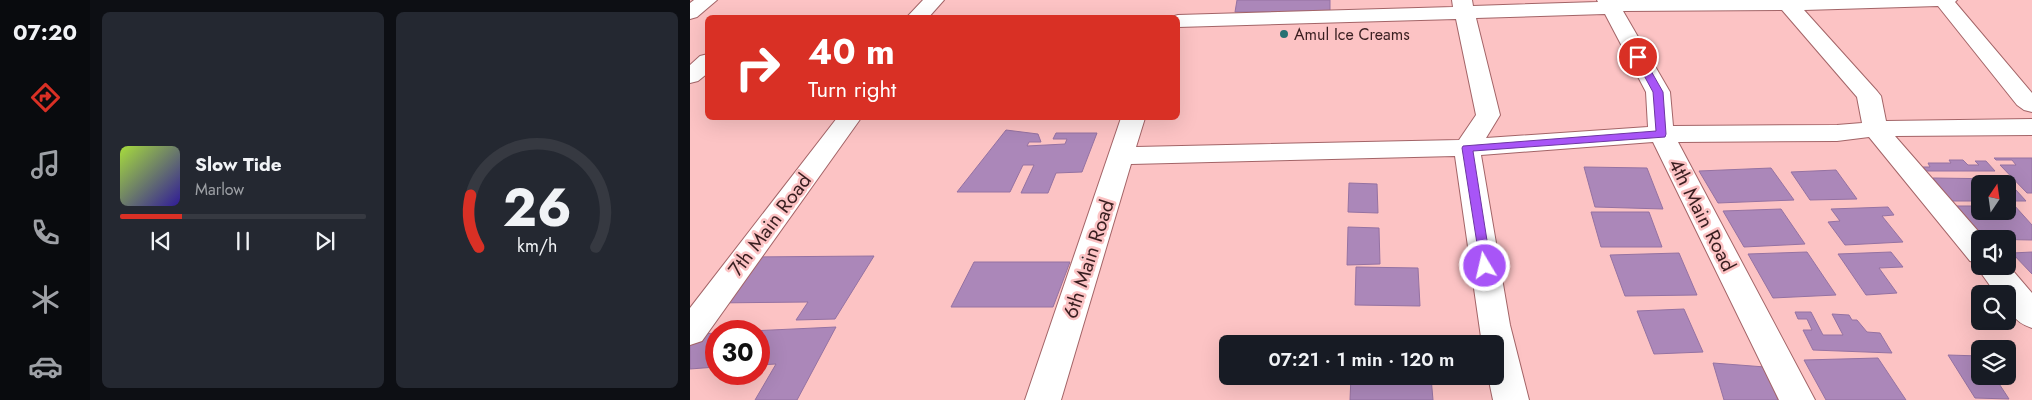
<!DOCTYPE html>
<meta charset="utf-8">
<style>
body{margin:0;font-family:Jost,sans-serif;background:#242831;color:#f1f3f6;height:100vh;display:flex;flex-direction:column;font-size:19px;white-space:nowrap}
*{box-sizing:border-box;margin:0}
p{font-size:16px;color:#9ea1a6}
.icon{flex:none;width:28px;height:28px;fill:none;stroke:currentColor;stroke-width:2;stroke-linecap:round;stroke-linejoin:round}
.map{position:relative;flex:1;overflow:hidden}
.drawer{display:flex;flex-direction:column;gap:12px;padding:12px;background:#0d0f14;width:600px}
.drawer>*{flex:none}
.top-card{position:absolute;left:15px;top:15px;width:475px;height:105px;border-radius:8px;box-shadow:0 5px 20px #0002;background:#d93025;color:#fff;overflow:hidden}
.needle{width:32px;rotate:13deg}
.fabs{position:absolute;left:1281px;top:175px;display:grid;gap:10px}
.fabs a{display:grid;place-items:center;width:45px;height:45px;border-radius:8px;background:#171b24;box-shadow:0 5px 20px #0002;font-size:25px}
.speed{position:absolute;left:15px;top:320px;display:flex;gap:10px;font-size:25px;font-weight:700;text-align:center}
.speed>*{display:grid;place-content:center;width:65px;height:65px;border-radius:50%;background:#171b24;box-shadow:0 5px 20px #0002;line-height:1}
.speed .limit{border:8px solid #d22;background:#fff;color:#111}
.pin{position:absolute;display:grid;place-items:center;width:42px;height:42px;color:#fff;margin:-21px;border:2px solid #fff;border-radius:50%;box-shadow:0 1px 5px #0007}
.me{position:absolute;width:55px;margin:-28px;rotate:351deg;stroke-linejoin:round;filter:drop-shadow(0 0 4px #0008)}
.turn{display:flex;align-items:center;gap:18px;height:105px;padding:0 20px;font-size:22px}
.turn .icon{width:65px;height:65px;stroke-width:2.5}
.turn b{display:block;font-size:35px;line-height:42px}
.drawer .card{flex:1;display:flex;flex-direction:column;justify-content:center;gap:8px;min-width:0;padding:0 18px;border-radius:8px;background:#242831}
.drawer .dial{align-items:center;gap:0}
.dial svg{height:130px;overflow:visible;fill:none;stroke:#363941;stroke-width:7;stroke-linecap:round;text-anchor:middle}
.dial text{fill:#f1f3f6;stroke:none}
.song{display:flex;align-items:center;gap:15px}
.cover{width:60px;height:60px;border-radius:8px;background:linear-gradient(135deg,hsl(80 70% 55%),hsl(250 70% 35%))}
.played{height:5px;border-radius:2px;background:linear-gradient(90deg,#d93025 25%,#363941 25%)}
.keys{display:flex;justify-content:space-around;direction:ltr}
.drawer .tiles{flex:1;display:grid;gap:12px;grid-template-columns:repeat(2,1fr)}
.trip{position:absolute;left:529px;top:335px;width:285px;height:50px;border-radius:8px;background:#171b24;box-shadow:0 5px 20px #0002;font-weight:600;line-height:50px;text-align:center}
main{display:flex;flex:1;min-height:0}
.tabs{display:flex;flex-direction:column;width:90px;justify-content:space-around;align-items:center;background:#090b0e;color:#9ea1a6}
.tabs .icon{width:35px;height:35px}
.tabs .current{color:#d93025}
.tabs b{font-size:22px;color:#f1f3f6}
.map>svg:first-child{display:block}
.building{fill:#ab87b9;stroke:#9572a2}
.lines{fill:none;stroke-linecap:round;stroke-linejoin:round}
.street-casing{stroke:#a36467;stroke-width:2}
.street{fill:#fff;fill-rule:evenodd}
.route{fill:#a855f7;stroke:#6d37a1}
.poi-dot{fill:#277173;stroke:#fcc3c4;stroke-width:2}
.labels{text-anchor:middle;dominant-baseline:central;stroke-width:5;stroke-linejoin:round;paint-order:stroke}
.far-poi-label{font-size:16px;fill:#391e20;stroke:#fcc3c4;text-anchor:start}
.street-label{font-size:20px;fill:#391e20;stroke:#fcc3c4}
</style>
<main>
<nav class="tabs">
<b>07:20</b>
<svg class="icon current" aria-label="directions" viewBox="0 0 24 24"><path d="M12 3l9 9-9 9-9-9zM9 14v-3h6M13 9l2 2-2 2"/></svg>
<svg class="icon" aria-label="music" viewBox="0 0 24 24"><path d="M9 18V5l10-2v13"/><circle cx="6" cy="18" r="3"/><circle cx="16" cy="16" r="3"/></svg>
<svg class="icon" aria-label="phone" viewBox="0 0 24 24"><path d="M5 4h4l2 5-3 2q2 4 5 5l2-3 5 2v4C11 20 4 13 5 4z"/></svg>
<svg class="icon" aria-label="climate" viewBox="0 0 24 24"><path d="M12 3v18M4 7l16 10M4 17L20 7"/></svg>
<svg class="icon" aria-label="car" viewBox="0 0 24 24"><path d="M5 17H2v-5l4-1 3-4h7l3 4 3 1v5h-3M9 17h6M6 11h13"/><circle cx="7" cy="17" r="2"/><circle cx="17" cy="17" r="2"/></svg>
</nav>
<section class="drawer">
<div class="tiles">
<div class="card">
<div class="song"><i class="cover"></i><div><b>Slow Tide</b><p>Marlow</p></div></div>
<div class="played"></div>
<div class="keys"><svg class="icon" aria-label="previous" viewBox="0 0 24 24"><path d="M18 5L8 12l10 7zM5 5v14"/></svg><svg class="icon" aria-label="pause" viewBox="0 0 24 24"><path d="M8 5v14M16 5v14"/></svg><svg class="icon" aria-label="next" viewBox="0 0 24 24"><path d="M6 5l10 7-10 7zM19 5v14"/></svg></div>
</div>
<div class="card dial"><svg viewBox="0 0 100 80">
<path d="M14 69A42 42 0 1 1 86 69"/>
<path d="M14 69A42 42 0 0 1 9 37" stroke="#d93025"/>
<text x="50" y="56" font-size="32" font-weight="700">26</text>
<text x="50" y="72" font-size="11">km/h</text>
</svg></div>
</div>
</section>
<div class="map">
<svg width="1342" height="400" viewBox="0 0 1342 400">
<rect width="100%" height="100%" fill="#fcc3c4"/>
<!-- building -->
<path class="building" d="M547,0H640V11L545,12Z
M316,130L348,134L351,142H339L337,146L375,144L377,139H363L366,133H407L392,172L366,173L358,193H331L344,165H333L320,192H267Z
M1304,158H1342V193H1337L1310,165H1326L1322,160H1306Z
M1259,160H1273L1278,165H1289L1285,161H1296L1305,171H1236L1233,167H1240L1238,163H1261Z
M894,167L957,168L973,209L905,207Z
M1081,168L1104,200L1028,203L1009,171Z
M1146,170L1167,199L1120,200L1101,172Z
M1243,178L1316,179L1336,201H1318V184H1290V201H1261Z
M659,183L687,184L688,213L658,212Z
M1318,205H1324L1342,225V240L1290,239V241L1256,206H1290V211H1318Z
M1198,207L1204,215L1192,216L1213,242L1155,245L1138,222L1150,221L1141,209Z
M1091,209L1115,244L1054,247L1033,211Z
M901,212H959L972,247H911Z
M658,227L689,228L690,264L657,265Z
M1117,252L1146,295L1083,298L1058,254Z
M1201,252L1213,267L1189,268L1207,293L1176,295L1148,254Z
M1342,252V274L1322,253Z
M989,253L1007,295L935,296L920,255Z
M184,256L145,319L106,320L118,302L21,303L56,257Z
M284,262H380L363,307H261Z
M666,267L728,268L730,306L665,305Z
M994,309L1013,352L964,354L947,311Z
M1105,312H1121L1133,335H1153L1142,314L1159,315L1162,320H1167L1177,332L1190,333L1202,353L1123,350L1113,330H1122L1117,319H1108Z
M146,327L107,400H65L86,364L69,365V331H60Z
M26,333V367L0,369V335Z
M1258,355L1290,356V376H1304L1319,399L1285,398Z
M1188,358L1216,400H1136L1114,360Z
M1023,363L1075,367L1088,400H1034Z
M661,376L741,377L743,400H660Z"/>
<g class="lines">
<!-- street casing -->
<g class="street-casing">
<path id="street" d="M4,0H27L7,17L0,19V3Z
M233,0H254L238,18H216Z
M762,0H782L783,6L908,2L907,0H1267L1265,2L1342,93V112L1334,110L1327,105L1248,6L1114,10L1187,91L1191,96L1196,121L1342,119V135L1205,136L1295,239H1290V266H1318V265L1342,293V328C1324,322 1318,312 1318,294H1306L1286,266L1287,263L1280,261L1179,137L1147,141L988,142L1125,400H1089L963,142L791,155L820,325L839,400H803L798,376H805V344H792L765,156L441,164L371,400H335L431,118H455L446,147L769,140L786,115L766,19L488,27V18L481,17L488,15L763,7ZM1092,10L1167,97L1172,123L1147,125L983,126L980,92L933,11ZM915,14L956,92L958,127L796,138L810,115L786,18Z
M18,54V73L8,81L0,83V65L10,56Z
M147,118H171L12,341L0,345V308Z"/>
</g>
<!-- street -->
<use href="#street" class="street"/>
</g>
<!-- route -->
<path class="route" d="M945,55H952L973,92L976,134L975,137L783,151L801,266L800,269H791L772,148L773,146L966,131L963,92L944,57Z"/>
<!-- markers -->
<circle class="poi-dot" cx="594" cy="34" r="5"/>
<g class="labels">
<!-- far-poi labels -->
<g class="far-poi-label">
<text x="604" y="34">Amul Ice Creams</text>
</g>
<!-- street labels -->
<g class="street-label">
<text transform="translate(1012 215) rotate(63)">4th Main Road</text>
<text transform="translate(80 225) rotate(-53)">7th Main Road</text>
<text transform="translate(399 259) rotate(-72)">6th Main Road</text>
</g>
</g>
</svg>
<div class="fabs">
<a><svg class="needle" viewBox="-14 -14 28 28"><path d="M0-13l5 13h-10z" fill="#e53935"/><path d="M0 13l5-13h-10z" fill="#9ea1a6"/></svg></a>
<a><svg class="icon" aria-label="sound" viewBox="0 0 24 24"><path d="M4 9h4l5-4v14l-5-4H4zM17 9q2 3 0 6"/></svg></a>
<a><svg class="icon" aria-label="search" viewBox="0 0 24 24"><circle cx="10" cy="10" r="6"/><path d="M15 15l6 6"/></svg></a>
<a><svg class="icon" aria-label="layers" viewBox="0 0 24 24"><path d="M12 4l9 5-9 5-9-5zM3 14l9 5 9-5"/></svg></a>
</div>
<div class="speed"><div class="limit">30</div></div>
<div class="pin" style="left:948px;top:57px;background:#d93025"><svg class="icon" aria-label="arrive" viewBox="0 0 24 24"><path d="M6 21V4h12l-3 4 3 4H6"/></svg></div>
<svg class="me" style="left:795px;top:266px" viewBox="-20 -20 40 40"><circle r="17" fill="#a855f7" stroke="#fff" stroke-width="3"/><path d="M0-11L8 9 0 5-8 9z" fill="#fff"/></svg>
<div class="trip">07:21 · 1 min · 120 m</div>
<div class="top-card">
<div class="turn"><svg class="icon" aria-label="right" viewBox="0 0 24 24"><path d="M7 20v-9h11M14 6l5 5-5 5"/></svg><div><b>40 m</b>Turn right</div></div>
</div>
</div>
</main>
